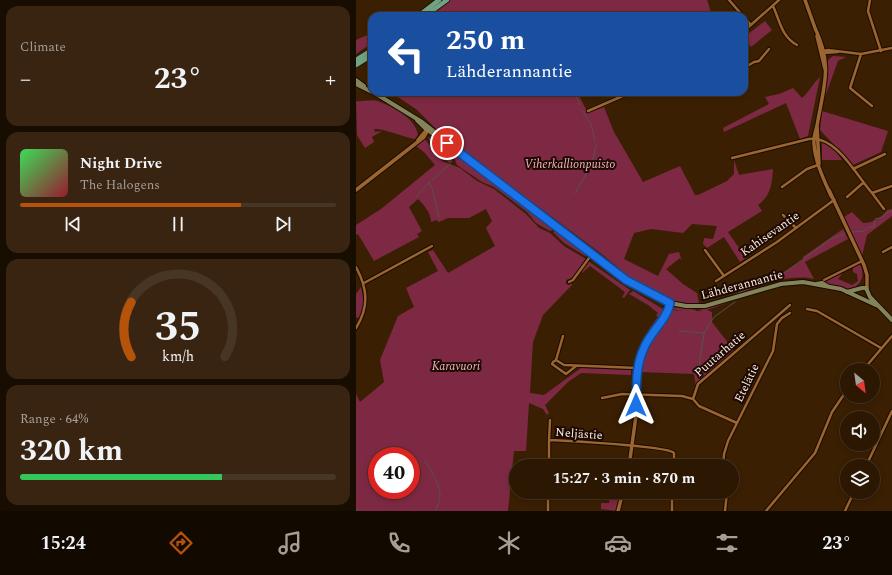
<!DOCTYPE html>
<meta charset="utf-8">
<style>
body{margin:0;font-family:Spectral,serif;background:#382411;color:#f1f3f6;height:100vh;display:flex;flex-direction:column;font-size:15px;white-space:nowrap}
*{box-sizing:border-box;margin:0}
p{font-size:13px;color:#a69f99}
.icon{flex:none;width:22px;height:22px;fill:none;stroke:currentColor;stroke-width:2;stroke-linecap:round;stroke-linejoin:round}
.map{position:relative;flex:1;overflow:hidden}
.drawer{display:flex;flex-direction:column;gap:6px;padding:6px;background:#180d01;width:356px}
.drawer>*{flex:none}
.hud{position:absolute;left:12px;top:12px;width:380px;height:84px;border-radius:12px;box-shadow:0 2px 6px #0003,0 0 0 1px #483624;background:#1a4fa0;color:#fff;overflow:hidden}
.needle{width:26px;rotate:151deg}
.buttons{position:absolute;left:484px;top:363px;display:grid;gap:8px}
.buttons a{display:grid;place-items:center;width:40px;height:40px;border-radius:50%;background:#2c1702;box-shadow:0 2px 6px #0003,0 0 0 1px #483624;font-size:20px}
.speed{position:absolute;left:12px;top:447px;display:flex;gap:8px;font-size:20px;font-weight:700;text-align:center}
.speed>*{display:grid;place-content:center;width:52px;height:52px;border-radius:50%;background:#2c1702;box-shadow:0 2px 6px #0003,0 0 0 1px #483624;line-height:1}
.speed .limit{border:6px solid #d22;background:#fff;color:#111}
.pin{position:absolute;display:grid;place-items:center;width:34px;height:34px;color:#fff;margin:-17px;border:2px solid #fff;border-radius:50%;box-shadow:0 1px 4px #0007}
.me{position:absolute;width:44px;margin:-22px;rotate:0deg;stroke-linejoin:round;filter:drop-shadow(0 0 3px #0008)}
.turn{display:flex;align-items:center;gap:14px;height:84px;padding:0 12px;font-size:18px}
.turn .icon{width:52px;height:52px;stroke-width:2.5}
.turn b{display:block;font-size:28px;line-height:34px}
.big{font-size:30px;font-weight:700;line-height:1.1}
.drawer .tile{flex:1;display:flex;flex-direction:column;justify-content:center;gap:6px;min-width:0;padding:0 14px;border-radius:12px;background:#382411}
.drawer .dial{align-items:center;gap:0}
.dial svg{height:104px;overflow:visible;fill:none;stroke:#483624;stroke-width:7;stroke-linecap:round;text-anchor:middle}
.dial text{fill:#f1f3f6;stroke:none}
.song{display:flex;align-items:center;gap:12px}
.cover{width:48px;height:48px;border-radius:6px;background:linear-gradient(135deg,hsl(130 70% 55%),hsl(350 70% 35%))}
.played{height:4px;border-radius:2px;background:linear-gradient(90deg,#b45309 70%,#483624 70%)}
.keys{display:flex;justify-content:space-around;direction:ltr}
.heat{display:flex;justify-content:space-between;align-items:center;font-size:22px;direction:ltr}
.charge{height:6px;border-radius:3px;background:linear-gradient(90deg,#34c759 64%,#483624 0)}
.trip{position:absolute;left:153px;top:459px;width:230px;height:40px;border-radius:20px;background:#2c1702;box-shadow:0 2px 6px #0003,0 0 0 1px #483624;font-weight:700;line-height:40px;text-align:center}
.tab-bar{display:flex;height:64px;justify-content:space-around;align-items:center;background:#120901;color:#a69f99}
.tab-bar .icon{width:28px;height:28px}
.tab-bar .selected{color:#b45309}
.tab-bar b{font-size:18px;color:#f1f3f6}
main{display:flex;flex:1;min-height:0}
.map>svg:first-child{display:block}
.green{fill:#7e2944;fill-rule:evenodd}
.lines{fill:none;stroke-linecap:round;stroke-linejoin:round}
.stream{stroke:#545447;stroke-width:1}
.minor-casing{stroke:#1b0b00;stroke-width:4.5}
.tertiary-casing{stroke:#1b0b00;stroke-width:5.5}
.secondary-casing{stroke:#1b0b00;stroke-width:6}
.primary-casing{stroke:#1b0b00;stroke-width:6}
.minor{stroke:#9a6530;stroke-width:2.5}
.tertiary{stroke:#9a6530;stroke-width:3.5}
.secondary{stroke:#84845b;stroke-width:4}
.primary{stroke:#6fa385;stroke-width:4.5}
.route-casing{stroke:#114b97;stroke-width:10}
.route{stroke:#1a73e8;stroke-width:7}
.labels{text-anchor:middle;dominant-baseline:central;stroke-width:4;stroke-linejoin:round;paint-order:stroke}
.park-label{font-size:12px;font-style:italic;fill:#f2b2c0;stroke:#1d0900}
.street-label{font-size:12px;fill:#fbefe5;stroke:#1d0900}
</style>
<main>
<section class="drawer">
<div class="tile"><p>Climate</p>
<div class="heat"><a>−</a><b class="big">23°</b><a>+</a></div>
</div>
<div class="tile">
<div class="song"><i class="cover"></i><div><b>Night Drive</b><p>The Halogens</p></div></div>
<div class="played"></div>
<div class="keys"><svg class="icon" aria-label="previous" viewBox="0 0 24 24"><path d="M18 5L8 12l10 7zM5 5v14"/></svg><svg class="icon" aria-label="pause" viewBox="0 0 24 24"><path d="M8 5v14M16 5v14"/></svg><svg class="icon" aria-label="next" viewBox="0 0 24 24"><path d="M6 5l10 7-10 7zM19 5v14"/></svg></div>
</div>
<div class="tile dial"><svg viewBox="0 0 100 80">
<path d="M14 69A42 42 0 1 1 86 69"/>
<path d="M14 69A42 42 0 0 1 14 27" stroke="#b45309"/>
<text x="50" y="56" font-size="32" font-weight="700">35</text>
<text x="50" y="72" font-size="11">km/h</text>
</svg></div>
<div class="tile"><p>Range · 64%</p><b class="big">320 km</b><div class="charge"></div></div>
</section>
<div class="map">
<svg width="536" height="511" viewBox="0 0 536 511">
<rect width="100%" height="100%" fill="#3a1f03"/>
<!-- green -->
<path class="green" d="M93,0H351C354,6 353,10 357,16H72Z
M409,21L416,30L395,47L388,37Z
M16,33V43L0,54V40Z
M477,56L490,57L482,61L469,97L472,60Z
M464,77L452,136L444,139L430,103L368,132L367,128L413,104L409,97L423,94L437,88L446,98C454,91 456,84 464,77Z
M34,92H221L232,113L248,107L258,132L287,182L324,166L339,195H342L371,181L378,174V160L383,175L417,169C416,183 415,196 402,205L406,211L372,232L390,258L384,262L368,237L351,248L347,244L348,238L357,239L361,226L336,224L327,233L295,229L278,233L268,259L302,276L313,254L323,252L326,261L324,258L310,269L327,284L341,293L343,303H323L285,287L247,255L87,136L60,109Z
M0,101C6,102 17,99 22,101C36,107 59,117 62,135L59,139C48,137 26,128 18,129L19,132L26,131L16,137L18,142L9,148L1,135Z
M466,111L532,131L525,152L497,165L464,130Z
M72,137L84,143L97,162C87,164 75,146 72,137Z
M69,139L86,161L104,168L121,181L138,189L170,214L183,228L194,233L208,246L230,259L216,278L210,280V284L213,285L216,283V285L187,315L177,342L174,393L188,395L225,368L275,370V375L225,373L212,382L189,405L193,413L191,415L187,409L173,403L170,451H158L152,511H0V394L4,402L28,382L24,360L42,316L58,307L50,288L82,271L72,252L77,250L92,273L139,246L130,228L136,221L130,209L113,218H92L83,222L80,220L75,222C75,213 68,205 62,199L53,207L66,231L61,234L63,237L18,261L2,234L0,235V225L25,209L79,165L68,152L60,146ZM21,456H55V490H21Z
M466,142L478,149L486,160H466Z
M100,153L105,155L199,229L194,231L180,223L171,212L138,187L126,182L101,165L97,155Z
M536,209V216L511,235L506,256L488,217L496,212L507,223C518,223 526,217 531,210Z
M487,229L492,239L449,262L458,279C431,273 403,287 378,295L420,272L423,275L447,260V257Z
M201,230L232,253L229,256L208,243L197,232Z
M232,261L274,290L268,298L266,297L269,292L234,266L226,273L225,270Z
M502,264L505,266C509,279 504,284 495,290L467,283L489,270L482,279L496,285L502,281L501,274L497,272V266Z
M5,287L8,303L4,319L0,317V294Z
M277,291L307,309L304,319L296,330L293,329L302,317L300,315L302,313L292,305L273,294Z
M376,301L351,310L356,312V322L379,352L340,387L338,374L284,372L288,355L313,313L316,310L328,311L315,309C323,305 332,309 340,310L339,311H346L343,310Z
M254,492H265L260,511L245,509V503H253Z"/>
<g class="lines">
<!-- stream -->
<path class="stream" d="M215,94H219L224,105
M226,110L235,124L239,142
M87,151L94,163
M76,180L94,164
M73,183L76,188L83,217
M219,193L236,164L240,145
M59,198L74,182
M496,232L508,231L513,227H518L519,219L527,217L532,212L536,211
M378,295L428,273L475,239L489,234
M323,331L348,333
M343,366L348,333L358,317L379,302
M69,461C79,478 91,492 79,511
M0,508L2,511"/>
<!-- minor casing -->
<g class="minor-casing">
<path id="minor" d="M373,0L387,16
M514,0L512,11L525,51
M417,6C424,21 425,36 441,45
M388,17L395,25
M388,31L423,0
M467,51L472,50L505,54L536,48
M468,53L482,52
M505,54L494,88L516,106
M388,68L398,62L403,61L413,49
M232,111L276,92
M376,158L453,139C480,135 500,175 516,193L536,186
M497,169L529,154
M426,187L451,169L462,165
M516,193L528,209
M491,197L507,183
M427,215L440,228
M349,250L368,276
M527,252L536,247
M0,267C12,289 13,307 0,328
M468,280L506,261
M360,281L421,242L478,200
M213,282L217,280L236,254
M8,283L76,246
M451,309L461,311L525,348
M207,336L200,360L197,362L196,364L210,374L220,366
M200,360L208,365L281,368
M507,370L536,336
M246,398L266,394L326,396L337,399L342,384L434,305
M337,399L343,406L381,423
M193,440L194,420
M193,466V440C210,441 312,446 318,453V466
M367,466L368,454L372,441L417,351L421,324L426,318L434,313
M510,466L536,411
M192,511V492
M316,511V492
M369,511L371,492
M410,511L459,453L476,412L491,390
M489,511L498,492"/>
</g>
<!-- tertiary casing -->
<g class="tertiary-casing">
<path id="tertiary" d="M449,0L459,28
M459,28C476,64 469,82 462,120C461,129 457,136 458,144C459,162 468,180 475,196L478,200
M461,36L469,69
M461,125L463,164
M62,140L72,128
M0,190L68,137L73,128
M473,190L508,265L511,275V289
M309,313L310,307L314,303
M273,466L280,416L281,368L288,347L304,325L314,303
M262,511L267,492"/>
</g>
<!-- secondary casing -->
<g class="secondary-casing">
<path id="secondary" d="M0,80L8,86
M0,84L16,92
M17,92L66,122L270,280L314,303L330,306H349L425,284L447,282L485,289L522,306
M61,120L70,129L82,137
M460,284L466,283L471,286
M491,292L506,288H510L514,297L536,320"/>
</g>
<!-- primary casing -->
<g class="primary-casing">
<path id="primary" d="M62,16L83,0
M69,16L91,0
M0,60L16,50
M0,65L16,55"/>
</g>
<!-- minor -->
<use href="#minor" class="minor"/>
<!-- tertiary -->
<use href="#tertiary" class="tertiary"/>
<!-- secondary -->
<use href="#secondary" class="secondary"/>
<!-- primary -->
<use href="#primary" class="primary"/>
</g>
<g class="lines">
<!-- route casing -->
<g class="route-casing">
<path id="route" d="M91,143L270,280L314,303C311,320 294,332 288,348C279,367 281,385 280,405"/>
</g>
<!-- route -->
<use href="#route" class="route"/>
</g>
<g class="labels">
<!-- park labels -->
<g class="park-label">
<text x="214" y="164">Viherkallionpuisto</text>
<text x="100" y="366">Karavuori</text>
</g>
<!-- street labels -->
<g class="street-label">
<text transform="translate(414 234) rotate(-35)">Kahisevantie</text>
<text transform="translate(386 285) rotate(-15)">Lähderannantie</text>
<text transform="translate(364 354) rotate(-41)">Puutarhatie</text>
<text transform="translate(391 383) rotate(-64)">Etelätie</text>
<text transform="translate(223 434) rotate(4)">Neljästie</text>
</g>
</g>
</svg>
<div class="buttons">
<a><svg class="needle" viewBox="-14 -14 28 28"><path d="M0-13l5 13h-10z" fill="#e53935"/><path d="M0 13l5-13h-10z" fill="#a69f99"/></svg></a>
<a><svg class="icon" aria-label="sound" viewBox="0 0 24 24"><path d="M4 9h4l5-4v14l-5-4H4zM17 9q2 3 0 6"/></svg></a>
<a><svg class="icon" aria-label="layers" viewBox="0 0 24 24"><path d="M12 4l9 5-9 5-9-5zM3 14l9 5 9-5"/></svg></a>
</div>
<div class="speed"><div class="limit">40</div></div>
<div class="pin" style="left:91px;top:143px;background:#d93025"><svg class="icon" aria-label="arrive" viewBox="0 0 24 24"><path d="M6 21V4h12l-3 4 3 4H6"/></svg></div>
<svg class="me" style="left:280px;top:405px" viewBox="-20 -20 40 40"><path d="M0-17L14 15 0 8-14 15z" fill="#1a73e8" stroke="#fff" stroke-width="4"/></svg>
<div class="trip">15:27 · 3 min · 870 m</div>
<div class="hud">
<div class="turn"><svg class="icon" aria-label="left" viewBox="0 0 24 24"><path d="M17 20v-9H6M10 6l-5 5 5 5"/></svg><div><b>250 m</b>Lähderannantie</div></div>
</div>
</div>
</main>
<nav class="tab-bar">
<b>15:24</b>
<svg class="icon selected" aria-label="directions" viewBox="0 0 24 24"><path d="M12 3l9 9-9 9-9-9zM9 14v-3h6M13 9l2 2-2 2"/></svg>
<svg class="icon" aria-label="music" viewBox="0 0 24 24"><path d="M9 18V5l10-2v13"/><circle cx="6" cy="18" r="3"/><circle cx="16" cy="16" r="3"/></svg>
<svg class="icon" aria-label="phone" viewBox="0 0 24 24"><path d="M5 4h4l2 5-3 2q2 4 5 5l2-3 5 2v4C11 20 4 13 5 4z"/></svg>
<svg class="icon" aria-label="climate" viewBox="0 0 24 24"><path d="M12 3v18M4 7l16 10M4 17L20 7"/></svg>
<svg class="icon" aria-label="car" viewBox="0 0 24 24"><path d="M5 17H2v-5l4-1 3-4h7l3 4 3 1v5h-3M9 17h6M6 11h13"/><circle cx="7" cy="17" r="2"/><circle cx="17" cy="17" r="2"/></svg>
<svg class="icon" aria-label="filters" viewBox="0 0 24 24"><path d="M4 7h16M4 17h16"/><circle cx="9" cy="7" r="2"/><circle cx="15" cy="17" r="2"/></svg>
<b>23°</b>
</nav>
